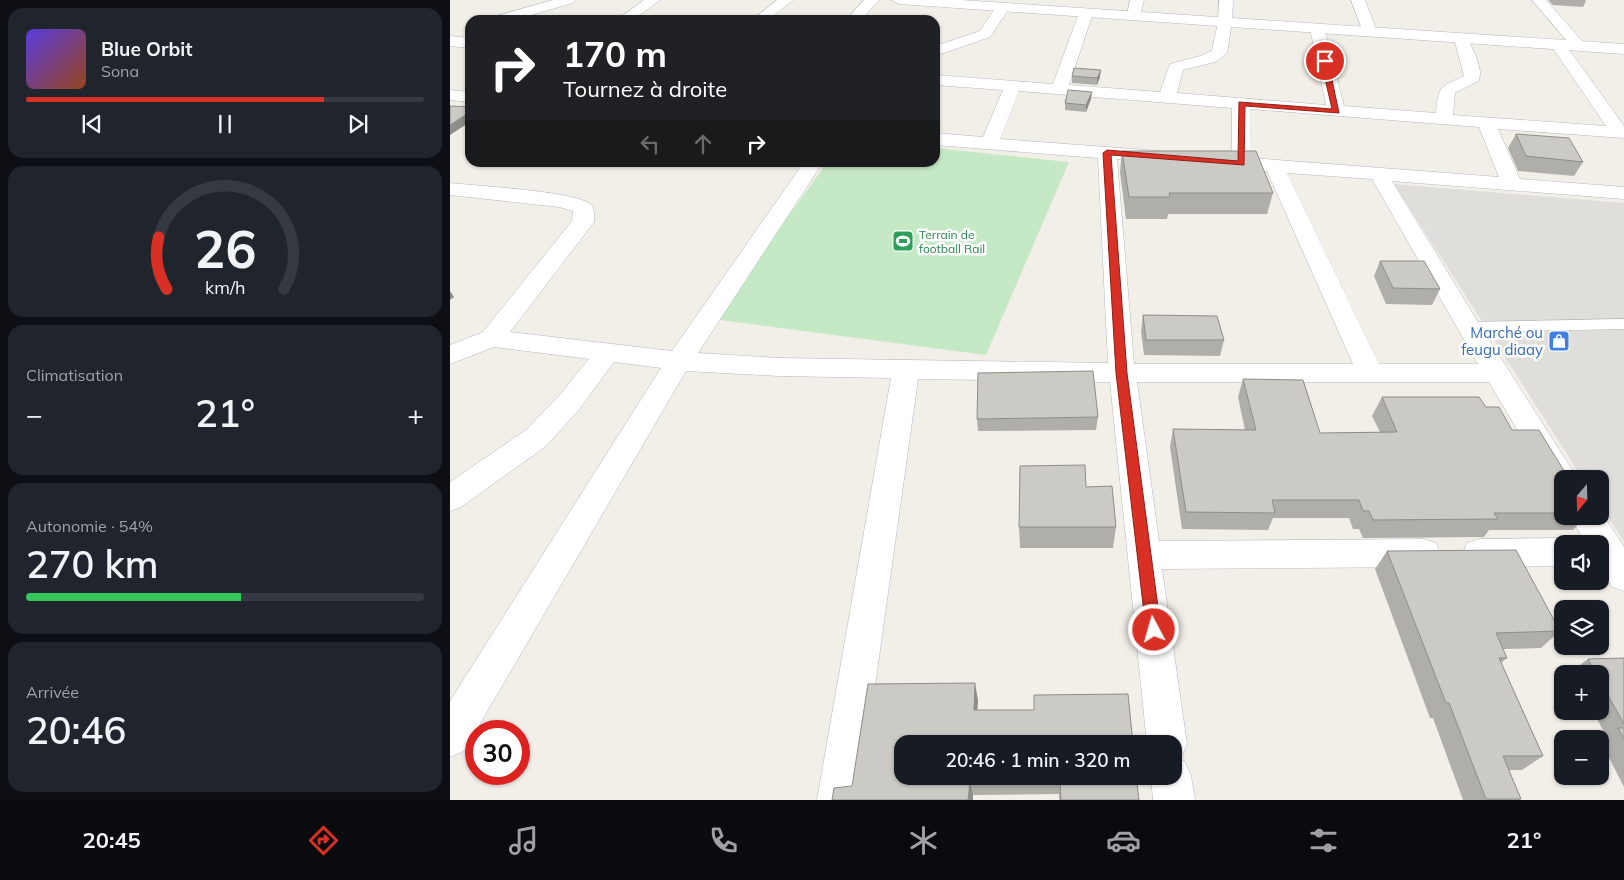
<!DOCTYPE html>
<html lang="fr">
<meta charset="utf-8">
<style>
body{margin:0;font-family:Mulish,sans-serif;background:#20242c;color:#f1f3f6;height:100vh;display:flex;flex-direction:column;font-size:19px;white-space:nowrap}
*{box-sizing:border-box;margin:0}
p{font-size:16px;color:#9ea1a6}
.icon{flex:none;width:28px;height:28px;fill:none;stroke:currentColor;stroke-width:2;stroke-linecap:round;stroke-linejoin:round}
.map{position:relative;flex:1;overflow:hidden}
.details{display:flex;flex-direction:column;gap:8px;padding:8px;background:#0d0f14;width:450px}
.details>*{flex:none}
.hud{position:absolute;left:15px;top:15px;width:475px;height:152px;border-radius:15px;box-shadow:0 1px 4px #0004;background:#202124;color:#fff;overflow:hidden}
.needle{width:32px;rotate:199deg}
.buttons{position:absolute;left:1104px;top:470px;display:grid;gap:10px}
.buttons a{display:grid;place-items:center;width:55px;height:55px;border-radius:10px;background:#171b24;box-shadow:0 1px 4px #0004;font-size:25px}
.speed{position:absolute;left:15px;top:720px;display:flex;gap:10px;font-size:25px;font-weight:700;text-align:center}
.speed>*{display:grid;place-content:center;width:65px;height:65px;border-radius:50%;background:#171b24;box-shadow:0 1px 4px #0004;line-height:1}
.speed .limit{border:8px solid #d22;background:#fff;color:#111}
.pin{position:absolute;display:grid;place-items:center;width:42px;height:42px;color:#fff;margin:-21px;border:2px solid #fff;border-radius:50%;box-shadow:0 1px 5px #0007}
.me{position:absolute;width:55px;margin:-28px;rotate:354deg;stroke-linejoin:round;filter:drop-shadow(0 0 4px #0008)}
.turn{display:flex;align-items:center;gap:18px;height:105px;padding:0 15px;font-size:22px}
.turn .icon{width:65px;height:65px;stroke-width:2.5}
.turn b{display:block;font-size:35px;line-height:42px}
.lanes{display:flex;align-items:center;height:48px;padding:0 15px;background:#0003;justify-content:center;gap:25px;direction:ltr}
.lanes .off{opacity:.35}
.big{font-size:38px;font-weight:600;line-height:1.1}
.details .card{flex:1;display:flex;flex-direction:column;justify-content:center;gap:8px;min-width:0;padding:0 18px;border-radius:15px;background:#20242c}
.details .dial{align-items:center;gap:0}
.dial svg{height:130px;overflow:visible;fill:none;stroke:#363941;stroke-width:7;stroke-linecap:round;text-anchor:middle}
.dial text{fill:#f1f3f6;stroke:none}
.song{display:flex;align-items:center;gap:15px}
.cover{width:60px;height:60px;border-radius:8px;background:linear-gradient(135deg,hsl(250 70% 55%),hsl(20 70% 35%))}
.played{height:5px;border-radius:2px;background:linear-gradient(90deg,#d93025 75%,#363941 75%)}
.keys{display:flex;justify-content:space-around;direction:ltr}
.heat{display:flex;justify-content:space-between;align-items:center;font-size:28px;direction:ltr}
.charge{height:8px;border-radius:4px;background:linear-gradient(90deg,#34c759 54%,#363941 0)}
.trip{position:absolute;left:444px;top:735px;width:288px;height:50px;border-radius:15px;background:#171b24;box-shadow:0 1px 4px #0004;font-weight:600;line-height:50px;text-align:center}
.menu{display:flex;height:80px;justify-content:space-around;align-items:center;background:#090b0e;color:#9ea1a6}
.menu .icon{width:35px;height:35px}
.menu .active{color:#d93025}
.menu b{font-size:22px;color:#f1f3f6}
main{display:flex;flex:1;min-height:0}
.map>svg:first-child{display:block}
.industrial{fill:#e0deda}
.green{fill:#c5e8c5}
.lines{fill:none;stroke-linecap:round;stroke-linejoin:round}
.service-casing{stroke:#b5b8bc;stroke-width:1}
.minor-casing{stroke:#b5b8bc;stroke-width:1}
.secondary-casing{stroke:#b6babf;stroke-width:1}
.service{fill:#fff;fill-rule:evenodd}
.minor{fill:#fff;fill-rule:evenodd}
.secondary{fill:#fff;fill-rule:evenodd}
.wall{fill:#afaea9}
.shaded-wall{fill:#8f8d8a}
.building{fill:#cccac5;stroke:#8f8d8a}
.route{fill:#d93025;stroke:#8d1f18}
.labels{text-anchor:middle;dominant-baseline:central;stroke-width:5;stroke-linejoin:round;paint-order:stroke}
.far-leisure-label{font-size:12px;fill:#27864d;stroke:#fff;text-anchor:start}
.shop-label{font-size:15px;fill:#366cbe;stroke:#fff;text-anchor:end}
</style>
<main>
<section class="details">
<div class="card">
<div class="song"><i class="cover"></i><div><b>Blue Orbit</b><p>Sona</p></div></div>
<div class="played"></div>
<div class="keys"><svg class="icon" aria-label="previous" viewBox="0 0 24 24"><path d="M18 5L8 12l10 7zM5 5v14"/></svg><svg class="icon" aria-label="pause" viewBox="0 0 24 24"><path d="M8 5v14M16 5v14"/></svg><svg class="icon" aria-label="next" viewBox="0 0 24 24"><path d="M6 5l10 7-10 7zM19 5v14"/></svg></div>
</div>
<div class="card dial"><svg viewBox="0 0 100 80">
<path d="M14 69A42 42 0 1 1 86 69"/>
<path d="M14 69A42 42 0 0 1 9 37" stroke="#d93025"/>
<text x="50" y="56" font-size="32" font-weight="700">26</text>
<text x="50" y="72" font-size="11">km/h</text>
</svg></div>
<div class="card"><p>Climatisation</p>
<div class="heat"><a>−</a><b class="big">21°</b><a>+</a></div>
</div>
<div class="card"><p>Autonomie · 54%</p><b class="big">270 km</b><div class="charge"></div></div>
<div class="card"><p>Arrivée</p><b class="big">20:46</b></div>
</section>
<div class="map">
<svg width="1174" height="800" viewBox="0 0 1174 800">
<rect width="100%" height="100%" fill="#f1efe8"/>
<!-- industrial -->
<path class="industrial" d="M944,184L1174,203V542L1150,504V479H1133Z"/>
<!-- green -->
<path class="green" d="M485,148L619,162L536,355L263,319L377,163L485,162Z"/>
<g class="lines">
<!-- service casing -->
<g class="service-casing">
<path id="service" d="M1174,319V329L1018,332L1012,331L1010,327L1012,323L1018,322Z"/>
</g>
<!-- minor casing -->
<g class="minor-casing">
<path id="minor" d="M103,0H125L123,3L64,20H41L43,17Z
M194,0H210L183,20H167Z
M327,0H343L318,20H302Z
M414,0H429L411,20H396Z
M680,0H694L689,19H679L677,16Z
M769,0H783L782,22L777,53L765,62L733,70L727,93L876,105L860,28L862,25H872L874,28L894,106L986,113C989,85 989,88 1014,76L1004,38L1006,35H1016L1018,38C1022,49 1035,71 1028,81L1005,93L1003,115L1156,126L1100,44L1103,41H1113L1174,126V138L1048,129L1070,179L1174,187V199L942,181L1029,324L1128,479H1112V491L1102,488L1039,382H687L709,541L974,539L986,543L990,553L986,563L974,567L712,569L737,744L731,758L729,759L735,762L741,776L745,800H703L701,776H722V744H697L660,382L468,379L409,800H367L441,378L329,376L236,371L14,751L0,757V701L211,368L164,362L128,411L96,446L11,507L0,511V482L76,430L108,397L139,359L44,347L0,364V345L33,332L122,221L123,211L109,207L0,195V183C26,186 124,191 140,204C145,207 144,217 144,222L60,332L222,351L354,162H373L248,353L329,358L658,363L648,158L485,145V133L533,137L553,90L485,85V75L603,84L629,13L636,9L643,13L619,85L710,92L720,64L750,56L762,51L768,22ZM569,91L782,108V157L767,158L764,162L767,166L774,168L817,171L903,364H684L667,159L709,163L716,161L719,157L716,153L709,151L550,139ZM800,109L1029,127L1049,177L801,158ZM837,173L922,179L1028,364H929Z
M901,0H915L927,32L925,35H915L913,32Z
M1082,0H1096L1133,42L1136,45L1133,48H1123Z
M553,3L560,7L540,37L485,56V46L530,31L548,4Z
M0,36L20,38V48L0,46Z
M0,90L20,92V102L0,100Z
M1150,511L1174,547V591L1162,587L1150,567V544H1136L1120,516H1150Z
M1112,538L1124,544H1112V566L1029,567L1017,563L1013,553L1017,543L1029,539Z"/>
</g>
<!-- secondary casing -->
<g class="secondary-casing">
<path id="secondary" d="M442,0H510L1174,44V54L449,4Z"/>
</g>
<!-- service -->
<use href="#service" class="service"/>
<!-- minor -->
<use href="#minor" class="minor"/>
<!-- secondary -->
<use href="#secondary" class="secondary"/>
</g>
<!-- wall -->
<path class="wall" d="M1098,0H1135L1136,1L1133,7L1103,5Z
M622,76L650,77L647,85L622,83Z
M641,99L636,112L615,110V103Z
M1066,134L1133,162L1124,176L1068,171L1058,148Z
M672,151L823,193L817,214H718L717,219H676L670,172Z
M930,261L990,289L982,305L936,304L924,276Z
M693,315L774,340L770,356L694,355L691,331Z
M793,379L870,433L930,432L922,416L932,397L1036,407L1062,430L1112,479V516H1136L1123,530H1039L1034,537L913,538L909,529H903L899,518H823L818,530L732,529L720,447L723,429L795,430L788,397Z
M648,417L646,430L528,431L527,419Z
M636,487L666,527L663,548H570L569,527Z
M937,551L1110,631L1091,648L1053,649L1057,658L1051,663L1093,756L1072,770H1059L1071,799L1070,800H1013L983,718H980L925,569Z
M1174,658V787L1150,740L1156,736L1143,711H1150V674H1123L1122,671L1138,659Z
M528,700L527,710L686,776L689,800H609V794L523,795V800H382Z"/>
<!-- shaded-wall -->
<path class="shaded-wall" d="M651,70L650,77L647,85V78Z
M642,92L641,99L636,112V105Z
M20,112V122L0,135V125Z
M0,291L4,297L0,300Z
M525,683L528,700L526,727L524,710Z
M520,781L523,795V800H518Z"/>
<!-- building -->
<path class="building" d="M624,68L651,70L647,78L622,76Z
M618,90L642,92L636,105L615,103Z
M0,106L20,107V112L0,125Z
M1066,134L1119,138L1133,162L1076,156Z
M672,151H806L823,193H719L720,197H679Z
M930,261H974L990,289L943,288Z
M693,315L767,316L774,340H696Z
M643,371L648,417L527,419L528,373Z
M793,379L853,380L870,433L947,432L932,397H1029L1036,407H1049L1062,430H1089L1119,479H1112V513H1044L1048,519L923,520L919,511H913L909,500H822L825,513L736,512L723,429L806,430Z
M635,465L636,487L662,486L666,527H569L570,466Z
M1066,550L1110,631L1046,633L1057,658H1049L1093,756H1053L1071,799H1036L999,703H996L937,551Z
M1174,658V724L1150,681V674H1146L1138,659Z
M525,683L524,710H584V695L678,694L683,744H452V776H686L689,800H611L610,780L520,781L518,800H382L384,788L402,786L418,684Z
M1168,728H1174V739Z"/>
<!-- route -->
<path class="route" d="M875,59L878,61L889,113L795,106L794,165L661,155L677,373L711,630L709,635L704,637L699,635L696,630L666,373L653,153L657,150L788,161L789,102L882,109L871,61Z"/>
<!-- icons -->
<defs>
<g id="stadium-square" transform="scale(1.125)"><rect x="-9" y="-9" width="18" height="18" rx="4" fill="#2e9e5b" stroke="#fff"/><path d="M0-5a6.5 5 0 1 0 0 10a6.5 5 0 1 0 0-10ZM-3.5-1.8h7v3.6h-7Z" fill="#fff"/></g>
<g id="shop-square" transform="scale(1.125)"><rect x="-9" y="-9" width="18" height="18" rx="4" fill="#3f7fe0" stroke="#fff"/><path d="M-5-2.5h2.3a2.7 3.5 0 0 1 5.4 0H5L5.5 6h-11ZM-1.5-2.5h3a1.5 2.3 0 0 0-3 0Z" fill="#fff"/></g>
</defs>
<g fill-rule="evenodd">
<use href="#stadium-square" x="453" y="241"/>
<use href="#shop-square" x="1109" y="341"/>
</g>
<g class="labels">
<!-- far-leisure labels -->
<g class="far-leisure-label">
<text x="469" y="234">Terrain de<tspan x="469" dy="14">football Rail</tspan></text>
</g>
<!-- shop labels -->
<g class="shop-label">
<text x="1093" y="332">Marché ou<tspan x="1093" dy="17">feugu diaay</tspan></text>
</g>
</g>
</svg>
<div class="buttons">
<a><svg class="needle" viewBox="-14 -14 28 28"><path d="M0-13l5 13h-10z" fill="#e53935"/><path d="M0 13l5-13h-10z" fill="#9ea1a6"/></svg></a>
<a><svg class="icon" aria-label="sound" viewBox="0 0 24 24"><path d="M4 9h4l5-4v14l-5-4H4zM17 9q2 3 0 6"/></svg></a>
<a><svg class="icon" aria-label="layers" viewBox="0 0 24 24"><path d="M12 4l9 5-9 5-9-5zM3 14l9 5 9-5"/></svg></a>
<a>+</a>
<a>−</a>
</div>
<div class="speed"><div class="limit">30</div></div>
<div class="pin" style="left:875px;top:61px;background:#d93025"><svg class="icon" aria-label="arrive" viewBox="0 0 24 24"><path d="M6 21V4h12l-3 4 3 4H6"/></svg></div>
<svg class="me" style="left:704px;top:630px" viewBox="-20 -20 40 40"><circle r="17" fill="#d93025" stroke="#fff" stroke-width="3"/><path d="M0-11L8 9 0 5-8 9z" fill="#fff"/></svg>
<div class="trip">20:46 · 1 min · 320 m</div>
<div class="hud">
<div class="turn"><svg class="icon" aria-label="right" viewBox="0 0 24 24"><path d="M7 20v-9h11M14 6l5 5-5 5"/></svg><div><b>170 m</b>Tournez à droite</div></div>
<div class="lanes"><svg class="icon off" aria-label="left" viewBox="0 0 24 24"><path d="M17 20v-9H6M10 6l-5 5 5 5"/></svg><svg class="icon off" aria-label="ahead" viewBox="0 0 24 24"><path d="M12 20V5M6 11l6-6 6 6"/></svg><svg class="icon" aria-label="right" viewBox="0 0 24 24"><path d="M7 20v-9h11M14 6l5 5-5 5"/></svg></div>
</div>
</div>
</main>
<nav class="menu">
<b>20:45</b>
<svg class="icon active" aria-label="directions" viewBox="0 0 24 24"><path d="M12 3l9 9-9 9-9-9zM9 14v-3h6M13 9l2 2-2 2"/></svg>
<svg class="icon" aria-label="music" viewBox="0 0 24 24"><path d="M9 18V5l10-2v13"/><circle cx="6" cy="18" r="3"/><circle cx="16" cy="16" r="3"/></svg>
<svg class="icon" aria-label="phone" viewBox="0 0 24 24"><path d="M5 4h4l2 5-3 2q2 4 5 5l2-3 5 2v4C11 20 4 13 5 4z"/></svg>
<svg class="icon" aria-label="climate" viewBox="0 0 24 24"><path d="M12 3v18M4 7l16 10M4 17L20 7"/></svg>
<svg class="icon" aria-label="car" viewBox="0 0 24 24"><path d="M5 17H2v-5l4-1 3-4h7l3 4 3 1v5h-3M9 17h6M6 11h13"/><circle cx="7" cy="17" r="2"/><circle cx="17" cy="17" r="2"/></svg>
<svg class="icon" aria-label="filters" viewBox="0 0 24 24"><path d="M4 7h16M4 17h16"/><circle cx="9" cy="7" r="2"/><circle cx="15" cy="17" r="2"/></svg>
<b>21°</b>
</nav>
